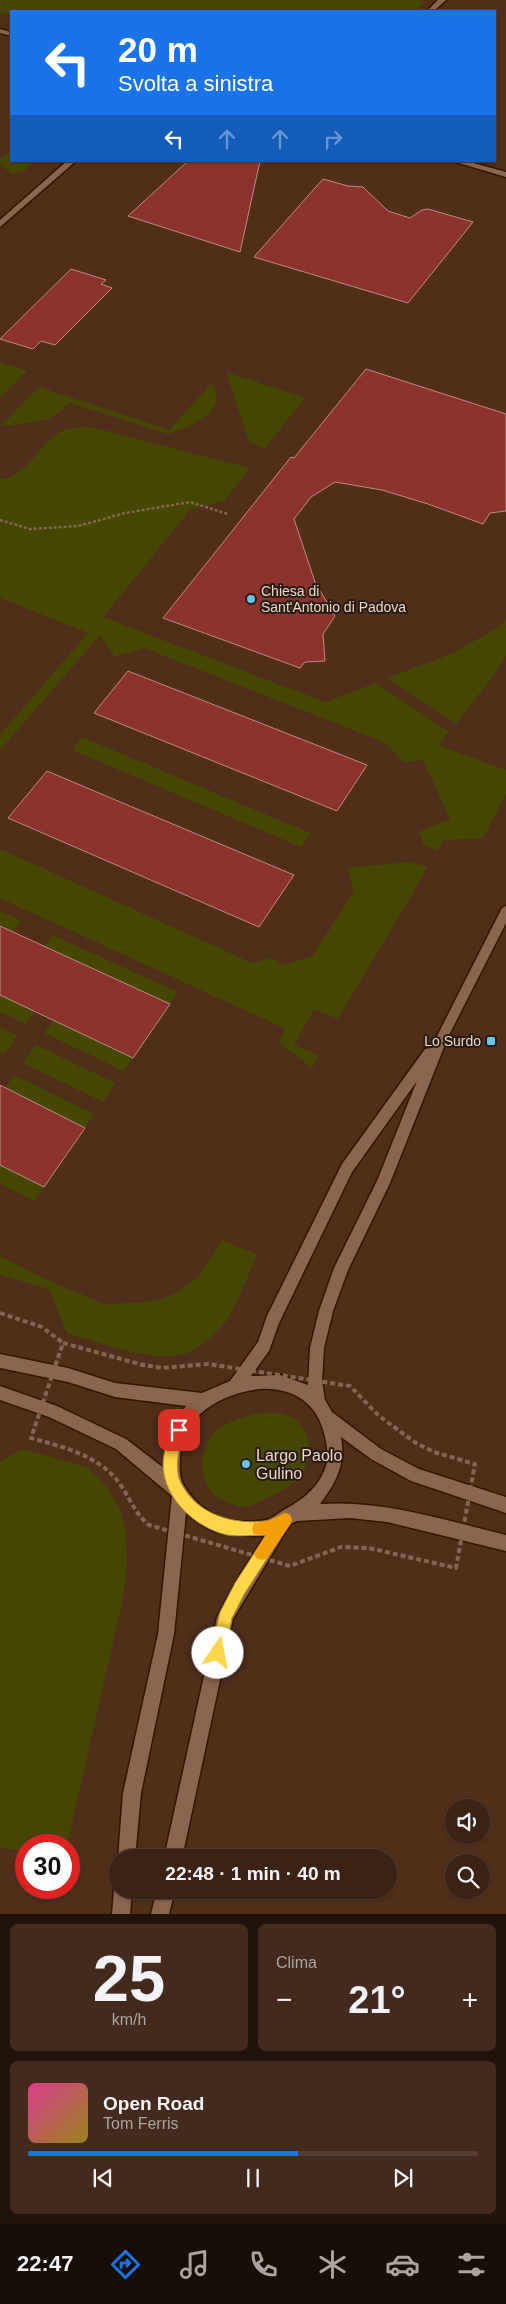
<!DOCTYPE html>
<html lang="it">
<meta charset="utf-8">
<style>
body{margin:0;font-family:Arial,sans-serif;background:#432a1d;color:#f1f3f6;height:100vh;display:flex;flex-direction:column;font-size:19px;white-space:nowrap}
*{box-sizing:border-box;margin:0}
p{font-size:16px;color:#aca4a0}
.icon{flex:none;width:28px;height:28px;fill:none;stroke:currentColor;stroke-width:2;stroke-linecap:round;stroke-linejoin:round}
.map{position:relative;height:1914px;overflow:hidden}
.details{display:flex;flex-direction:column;gap:10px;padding:10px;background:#21130b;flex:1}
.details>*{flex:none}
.top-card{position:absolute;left:10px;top:10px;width:486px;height:152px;border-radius:0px;box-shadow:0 1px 4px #0004,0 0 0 1px #553f34;background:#1a73e8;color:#fff;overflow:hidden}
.tools{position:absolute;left:445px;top:1799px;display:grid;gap:10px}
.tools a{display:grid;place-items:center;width:45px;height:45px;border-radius:50%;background:#3c2214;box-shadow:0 1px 4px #0004,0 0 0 1px #553f34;font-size:25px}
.speed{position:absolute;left:15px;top:1834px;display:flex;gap:10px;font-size:25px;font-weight:700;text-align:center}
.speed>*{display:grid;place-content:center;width:65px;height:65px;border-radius:50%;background:#3c2214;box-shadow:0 1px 4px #0004,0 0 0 1px #553f34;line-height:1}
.speed .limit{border:8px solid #d22;background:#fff;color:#111}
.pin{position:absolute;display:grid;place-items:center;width:42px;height:42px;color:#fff;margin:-21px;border-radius:10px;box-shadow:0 2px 8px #0006}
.me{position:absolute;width:55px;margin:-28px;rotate:12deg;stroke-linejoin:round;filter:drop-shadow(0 0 4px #0008)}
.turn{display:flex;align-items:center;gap:18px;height:105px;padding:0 25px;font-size:22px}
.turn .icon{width:65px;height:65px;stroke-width:2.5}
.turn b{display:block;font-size:35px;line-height:42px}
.lanes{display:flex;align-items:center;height:48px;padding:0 25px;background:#0003;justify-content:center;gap:25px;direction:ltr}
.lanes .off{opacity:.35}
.big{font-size:38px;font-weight:700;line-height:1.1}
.details .card{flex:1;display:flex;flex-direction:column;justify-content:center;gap:8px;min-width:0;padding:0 18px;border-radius:8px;background:#432a1d}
.details .dial{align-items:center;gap:0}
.dial b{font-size:65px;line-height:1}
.song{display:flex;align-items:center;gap:15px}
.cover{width:60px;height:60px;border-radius:8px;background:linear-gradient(135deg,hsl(330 70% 55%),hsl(50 70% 35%))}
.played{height:5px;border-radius:2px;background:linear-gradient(90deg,#1a73e8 60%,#553f34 60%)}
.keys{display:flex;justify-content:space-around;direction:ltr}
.heat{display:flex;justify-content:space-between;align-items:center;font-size:28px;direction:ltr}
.details .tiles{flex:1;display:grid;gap:10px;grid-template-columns:1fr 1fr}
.card:last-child{grid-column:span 2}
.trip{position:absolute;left:109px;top:1849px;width:288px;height:50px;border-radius:25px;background:#3c2214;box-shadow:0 1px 4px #0004,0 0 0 1px #553f34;font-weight:700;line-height:50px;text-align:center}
.dock{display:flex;height:80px;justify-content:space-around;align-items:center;background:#180e08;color:#aca4a0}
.dock .icon{width:35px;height:35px}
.dock .current{color:#1a73e8}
.dock b{font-size:22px;color:#f1f3f6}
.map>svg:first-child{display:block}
.green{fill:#474705}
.building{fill:#8b332a;stroke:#bc8d86}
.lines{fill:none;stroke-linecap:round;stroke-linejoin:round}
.street-casing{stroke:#341402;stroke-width:3}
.path-far1{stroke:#846655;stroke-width:2.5;stroke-dasharray:3 2;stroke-linecap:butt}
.path{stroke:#846655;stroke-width:4;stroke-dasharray:5 3;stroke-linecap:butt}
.street{fill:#8c6550;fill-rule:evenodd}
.route{fill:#ffd54a;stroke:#a68a30}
.slow{fill:#f59e0b}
.poi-dot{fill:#65c5ee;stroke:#2a1b12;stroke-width:2}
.labels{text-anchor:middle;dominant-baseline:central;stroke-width:4;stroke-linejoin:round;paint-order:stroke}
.poi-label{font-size:14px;fill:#ecd6ca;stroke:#2a1b12;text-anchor:start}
.near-poi-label{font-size:16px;fill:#ecd6ca;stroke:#2a1b12;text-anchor:start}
</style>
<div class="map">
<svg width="506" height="1914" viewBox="0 0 506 1914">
<rect width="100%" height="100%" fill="#502e1a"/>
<!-- green -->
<path class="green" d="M0,0H416L425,2L415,11H11V16L0,13Z
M11,150V161H35L24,171L12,174L0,164V160Z
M0,362L27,371L0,398Z
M226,372L305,398L264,449L249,441Z
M212,383L216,392L217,401L210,413L186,428L168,434L70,403L50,419L0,427L39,387L169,430Z
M80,427L95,428L250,468L224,501L190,510L103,617L325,702L376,683L449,732L438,745L506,770V794L483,838L443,840L438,851L424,845L419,832L450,819L423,760L404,763L387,745L376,739L144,648L115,657L100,635L0,750V735L88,633L0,598V479C27,476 37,447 58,433C64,429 72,428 80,427Z
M506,619V655L497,671L456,724L388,678L453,653L502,625Z
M82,737L310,833L301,847L72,750Z
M0,849L252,963L271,958L285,965L312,956L354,892L347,868L409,862L428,867L338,1019L314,1009L294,1045L319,1055L312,1068L279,1043L286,1029L0,898Z
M0,911L21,921L12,932L0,926Z
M52,935L178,992L170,1004L44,947Z
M0,995L35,1011L26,1024L0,1012Z
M54,1020L133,1058L124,1071L44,1033Z
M0,1027L17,1036L4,1054L0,1052Z
M36,1045L115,1083L103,1102L23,1063Z
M14,1075L94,1114L85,1128L5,1088Z
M0,1165L44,1187L34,1201L0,1184Z
M222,1240L257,1255C247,1277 239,1302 226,1321C217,1334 199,1350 184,1354C151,1363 99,1342 67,1333L49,1289L0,1275V1256L50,1281L104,1304L131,1303L155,1301L177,1293L199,1276Z
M259,1413C269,1413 280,1411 289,1416C314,1427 314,1459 299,1477C290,1487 278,1493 267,1498C260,1502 250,1507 242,1507C239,1507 234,1505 231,1504C201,1494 194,1461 212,1436C222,1422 243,1417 259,1413Z
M22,1449L87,1467L107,1487L120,1509L126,1531L127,1568L122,1603L68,1841L56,1845H26V1851L0,1848V1462Z"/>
<!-- building -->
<path class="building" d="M188,161H260L240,252L128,216Z
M323,179L348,186L363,187L388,211L410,218L422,210L428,209L473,222L408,303L254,257Z
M71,269L106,280L101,284L112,288L55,345L41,341L33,349L0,339Z
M366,369L506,414V511L490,513L483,524L428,504L382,490L335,482L311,497L294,519L315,582L335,616L323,634L325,661L305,662L300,668L163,618L291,457L294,458Z
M128,671L367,765L337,811L94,713Z
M47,771L106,796L294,875L259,927L8,818Z
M0,926L170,1004L133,1058L0,995Z
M0,1085L85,1128L44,1187L0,1165Z"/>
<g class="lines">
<!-- street casing -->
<g class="street-casing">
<path id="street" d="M438,0H446L434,11H427Z
M0,29L11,32V36L0,33Z
M67,161H76L0,227V220Z
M452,161H466L506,172V177Z
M506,906V923L448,1037L390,1183L348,1270L333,1311L324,1348L322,1381L325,1400L332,1412L381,1449L419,1469L506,1497V1513L411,1481L371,1459L341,1437C346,1464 336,1483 320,1504C385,1500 444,1520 506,1535V1551L387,1522L350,1518L297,1521L290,1524L233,1619L182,1858H164L217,1617L240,1575L265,1536C231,1536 213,1537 186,1513L174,1634L141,1793L135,1858L118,1859L123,1793L158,1634L172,1496L116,1449L49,1417L0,1400V1386L57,1406L126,1439L165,1469C164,1446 171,1423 186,1406L115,1397L68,1382L0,1368V1354L68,1368L115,1383L202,1393L230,1381L258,1342L267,1316L342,1164L425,1049L431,1048L502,908ZM417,1081L377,1181L334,1268L319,1311L310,1348L308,1385L280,1375L251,1376L269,1351L279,1323L352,1172ZM259,1389C293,1387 318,1403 325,1437C327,1447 329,1456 326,1466C319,1488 301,1501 282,1511C277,1514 271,1519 266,1520C255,1522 238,1522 228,1520C214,1517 202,1508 193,1498C180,1482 179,1478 180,1456C184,1414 221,1394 259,1389Z
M118,1883V1890H132L130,1914H112L114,1890Z
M157,1890H175L169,1914H151Z"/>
</g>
<!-- path-far1 -->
<path class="path-far1" d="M0,520L30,529L78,526L125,513L190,502L228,514"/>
<!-- path -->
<path class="path" d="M0,1313L42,1327L63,1343
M63,1343L143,1365L162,1368L208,1364L350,1386L379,1416L416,1443L434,1452L475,1464L456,1568L369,1548L341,1547L290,1566L149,1525C135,1514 130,1498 120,1484C99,1455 63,1447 31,1438Z"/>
<!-- street -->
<use href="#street" class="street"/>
</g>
<!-- route -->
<path class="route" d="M179,1423L184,1425L186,1430C180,1446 173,1466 181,1483C197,1515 234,1525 267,1521C273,1520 279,1515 285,1513L290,1515L292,1520L245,1593L232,1618L225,1653L223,1658L218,1661L212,1658L210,1653L220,1612L235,1583L266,1535C254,1535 239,1537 227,1535C196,1528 164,1499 163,1466C163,1451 168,1438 174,1425Z"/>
<!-- slow -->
<path class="slow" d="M285,1513L290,1515L292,1520L290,1525L267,1558L262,1560L256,1558L254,1553L266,1535L254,1534L252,1529L254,1523L268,1521Z"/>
<!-- markers -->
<g class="poi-dot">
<circle cx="251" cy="599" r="5"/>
<rect x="486" y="1036" width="10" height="10" rx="2.5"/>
<circle cx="246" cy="1464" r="5"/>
</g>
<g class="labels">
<!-- poi labels -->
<g class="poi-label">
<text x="261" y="591">Chiesa di<tspan x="261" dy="16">Sant'Antonio di Padova</tspan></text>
<text x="481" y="1041" text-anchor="end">Lo Surdo</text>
</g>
<!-- near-poi labels -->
<g class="near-poi-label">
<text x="256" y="1455">Largo Paolo<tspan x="256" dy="18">Gulino</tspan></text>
</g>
</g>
</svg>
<div class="tools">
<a><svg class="icon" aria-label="sound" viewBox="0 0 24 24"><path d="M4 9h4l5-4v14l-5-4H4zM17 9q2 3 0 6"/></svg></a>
<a><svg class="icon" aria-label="search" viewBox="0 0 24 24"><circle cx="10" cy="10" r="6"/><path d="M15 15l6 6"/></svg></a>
</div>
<div class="speed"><div class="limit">30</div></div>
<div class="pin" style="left:179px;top:1430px;background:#d93025"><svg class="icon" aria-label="arrive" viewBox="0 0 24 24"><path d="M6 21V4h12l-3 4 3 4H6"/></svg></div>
<svg class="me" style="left:218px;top:1653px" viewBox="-20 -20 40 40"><circle r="19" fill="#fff"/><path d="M0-13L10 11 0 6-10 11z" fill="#ffd54a"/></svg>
<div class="trip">22:48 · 1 min · 40 m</div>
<div class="top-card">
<div class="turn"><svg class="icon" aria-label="left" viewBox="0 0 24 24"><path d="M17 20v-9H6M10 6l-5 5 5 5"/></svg><div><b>20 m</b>Svolta a sinistra</div></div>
<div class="lanes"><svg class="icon" aria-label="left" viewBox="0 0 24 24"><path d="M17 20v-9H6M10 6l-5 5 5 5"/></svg><svg class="icon off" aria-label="ahead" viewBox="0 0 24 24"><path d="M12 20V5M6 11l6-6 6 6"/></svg><svg class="icon off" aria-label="ahead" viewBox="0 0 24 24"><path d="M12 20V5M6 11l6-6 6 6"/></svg><svg class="icon off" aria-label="right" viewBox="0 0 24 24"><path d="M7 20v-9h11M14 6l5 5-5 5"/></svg></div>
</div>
</div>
<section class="details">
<div class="tiles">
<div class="card dial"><b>25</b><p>km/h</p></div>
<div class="card"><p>Clima</p>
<div class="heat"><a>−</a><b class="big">21°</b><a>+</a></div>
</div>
<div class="card">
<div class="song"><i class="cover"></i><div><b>Open Road</b><p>Tom Ferris</p></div></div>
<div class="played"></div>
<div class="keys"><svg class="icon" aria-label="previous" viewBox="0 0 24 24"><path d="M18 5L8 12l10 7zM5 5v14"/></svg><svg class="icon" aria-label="pause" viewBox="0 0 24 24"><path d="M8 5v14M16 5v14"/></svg><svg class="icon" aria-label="next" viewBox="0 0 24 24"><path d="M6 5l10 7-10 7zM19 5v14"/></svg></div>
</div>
</div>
</section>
<nav class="dock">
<b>22:47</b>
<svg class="icon current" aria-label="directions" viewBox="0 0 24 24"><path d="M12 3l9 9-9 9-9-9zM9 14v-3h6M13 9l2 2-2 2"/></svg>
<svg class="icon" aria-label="music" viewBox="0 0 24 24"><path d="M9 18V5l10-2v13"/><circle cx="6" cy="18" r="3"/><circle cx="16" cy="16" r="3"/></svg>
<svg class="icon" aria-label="phone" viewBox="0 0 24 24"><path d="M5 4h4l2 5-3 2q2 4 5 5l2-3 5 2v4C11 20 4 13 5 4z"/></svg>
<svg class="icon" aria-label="climate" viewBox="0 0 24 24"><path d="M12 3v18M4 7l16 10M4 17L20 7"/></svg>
<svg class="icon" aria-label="car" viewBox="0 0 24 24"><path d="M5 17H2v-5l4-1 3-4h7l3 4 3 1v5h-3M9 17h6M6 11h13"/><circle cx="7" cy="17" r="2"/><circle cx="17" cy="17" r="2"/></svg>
<svg class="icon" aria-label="filters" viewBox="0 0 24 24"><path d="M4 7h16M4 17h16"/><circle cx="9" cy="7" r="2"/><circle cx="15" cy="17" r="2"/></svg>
</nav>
